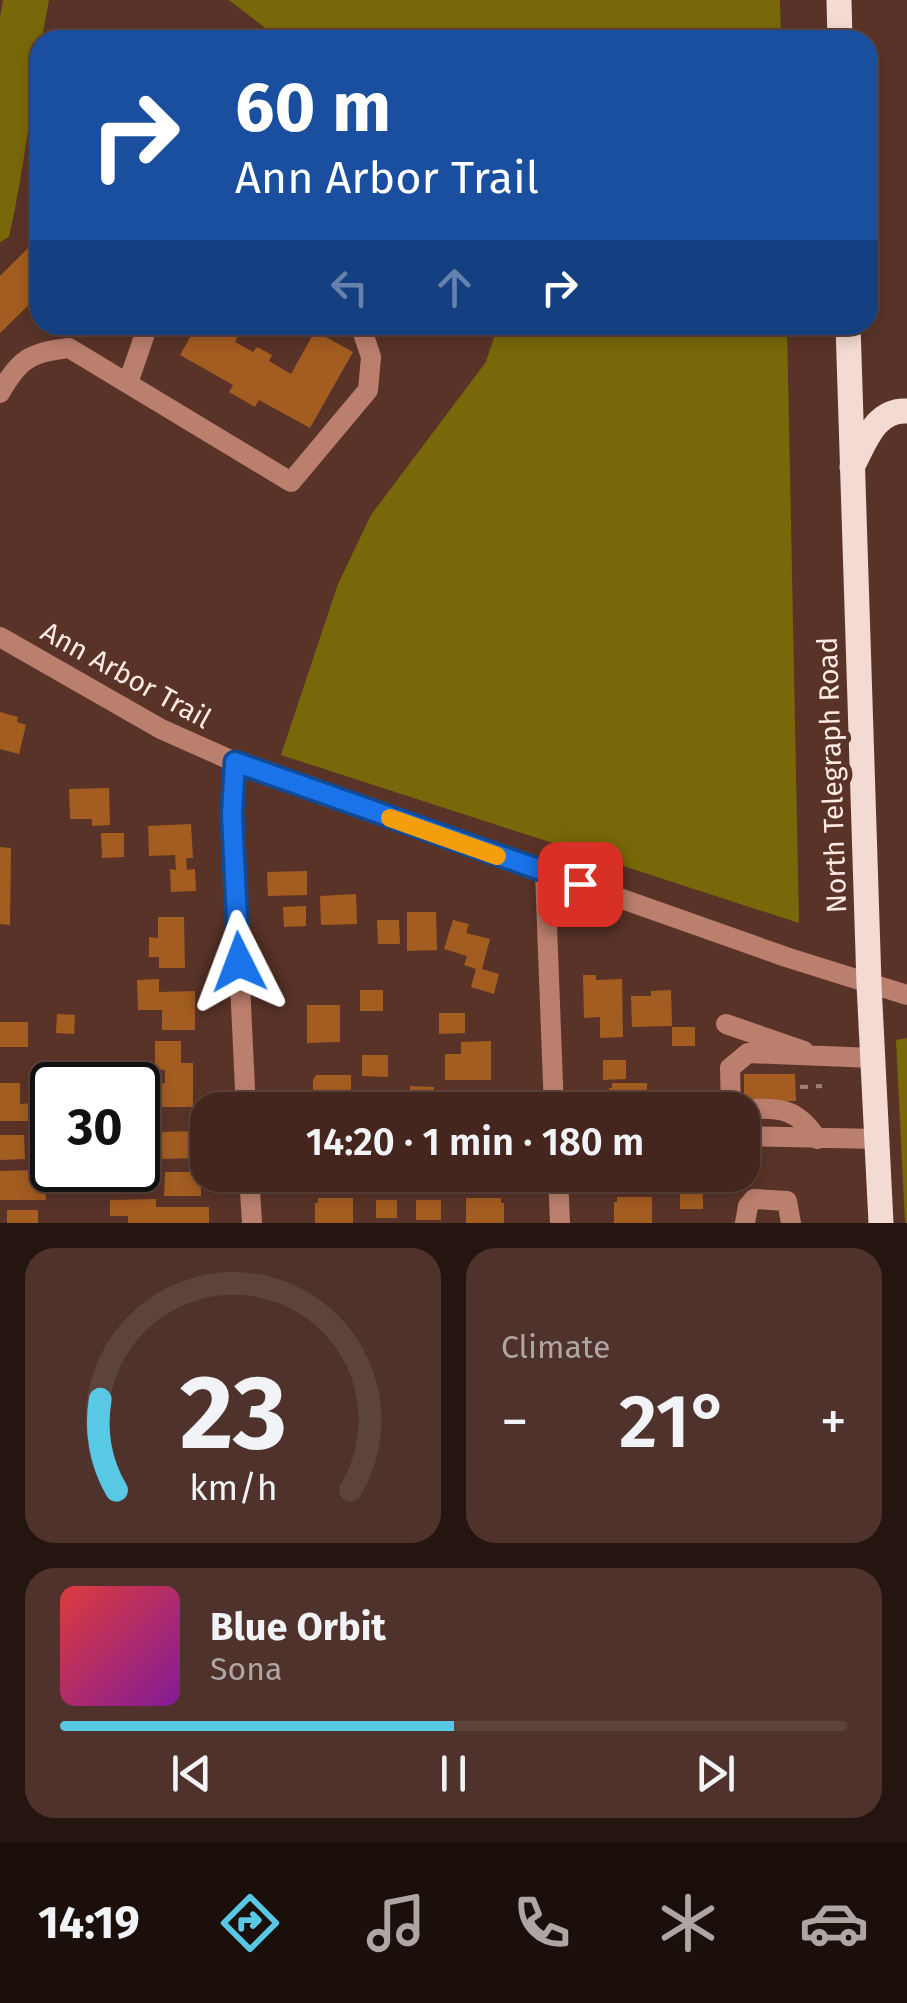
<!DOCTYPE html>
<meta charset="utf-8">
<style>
body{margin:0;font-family:"Fira Sans",sans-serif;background:#4e322b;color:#f1f3f6;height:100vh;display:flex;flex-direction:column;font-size:38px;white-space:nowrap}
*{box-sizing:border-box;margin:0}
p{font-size:32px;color:#afa5a4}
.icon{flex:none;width:55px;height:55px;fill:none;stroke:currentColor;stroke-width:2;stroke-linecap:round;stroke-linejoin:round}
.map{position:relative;height:1223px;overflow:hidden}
.sheet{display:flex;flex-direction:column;gap:25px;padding:25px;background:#251510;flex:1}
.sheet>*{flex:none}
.guide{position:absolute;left:30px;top:30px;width:848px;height:305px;border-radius:30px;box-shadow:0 5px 15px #0003,0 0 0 2px #5c433c;background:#1a4fa0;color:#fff;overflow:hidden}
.speed{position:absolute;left:30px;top:1062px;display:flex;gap:20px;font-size:50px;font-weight:700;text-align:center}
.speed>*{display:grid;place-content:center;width:130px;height:130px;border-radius:50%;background:#44261e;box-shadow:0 5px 15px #0003,0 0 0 2px #5c433c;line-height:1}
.speed .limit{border:5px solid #111;border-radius:15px;background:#fff;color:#111}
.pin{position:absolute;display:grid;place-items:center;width:85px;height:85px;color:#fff;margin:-42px;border-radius:20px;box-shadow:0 5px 15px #0006}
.me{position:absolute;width:110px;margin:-55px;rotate:357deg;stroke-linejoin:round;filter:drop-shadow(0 0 8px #0008)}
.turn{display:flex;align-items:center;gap:35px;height:210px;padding:0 40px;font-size:45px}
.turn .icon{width:130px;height:130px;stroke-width:2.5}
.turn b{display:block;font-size:70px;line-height:85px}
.lanes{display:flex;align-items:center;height:95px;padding:0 40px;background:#0003;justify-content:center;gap:50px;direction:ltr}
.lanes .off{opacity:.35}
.big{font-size:75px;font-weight:600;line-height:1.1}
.sheet .card{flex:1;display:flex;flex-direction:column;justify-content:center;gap:15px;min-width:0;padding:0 35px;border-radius:30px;background:#4e322b}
.sheet .dial{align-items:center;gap:0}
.dial svg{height:260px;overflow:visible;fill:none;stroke:#5c433c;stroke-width:7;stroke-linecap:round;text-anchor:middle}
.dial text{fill:#f1f3f6;stroke:none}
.song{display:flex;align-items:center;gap:30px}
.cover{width:120px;height:120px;border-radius:15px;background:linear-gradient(135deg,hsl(0 70% 55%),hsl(290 70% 35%))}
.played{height:10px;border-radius:5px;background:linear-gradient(90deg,#59c8e5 50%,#5c433c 50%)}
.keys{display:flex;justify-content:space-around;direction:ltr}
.heat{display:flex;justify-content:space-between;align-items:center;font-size:55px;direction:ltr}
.sheet .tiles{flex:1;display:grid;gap:25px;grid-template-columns:1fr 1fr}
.card:last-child{grid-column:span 2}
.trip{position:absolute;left:190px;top:1092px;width:570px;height:100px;border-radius:30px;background:#44261e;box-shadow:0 5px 15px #0003,0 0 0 2px #5c433c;font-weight:600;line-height:100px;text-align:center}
.tab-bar{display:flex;height:160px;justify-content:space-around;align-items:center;background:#1b0f0c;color:#afa5a4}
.tab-bar .icon{width:70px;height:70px}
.tab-bar .current{color:#59c8e5}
.tab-bar b{font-size:45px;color:#f1f3f6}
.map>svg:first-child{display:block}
.green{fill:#796809}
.building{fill:#a45d20}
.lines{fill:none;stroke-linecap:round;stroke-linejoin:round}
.path{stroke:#9f8077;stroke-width:4;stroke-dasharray:8 8;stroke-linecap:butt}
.minor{stroke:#bb7f6d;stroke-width:20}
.major{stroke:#f3dad2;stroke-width:25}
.route-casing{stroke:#114b97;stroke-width:25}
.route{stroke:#1a73e8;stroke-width:18}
.slow{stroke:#f59e0b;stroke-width:18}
.labels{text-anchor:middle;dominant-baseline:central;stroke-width:10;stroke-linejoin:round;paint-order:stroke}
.street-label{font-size:28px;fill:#ffebe5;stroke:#5a3328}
</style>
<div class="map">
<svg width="907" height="1223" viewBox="0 0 907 1223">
<rect width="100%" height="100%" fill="#5a3328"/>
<!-- green -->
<path class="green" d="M3,0H49C33,78 27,159 9,237L0,242V17Z
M229,0H780L781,40H281Z
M498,325H787L799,923L281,755L338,584L371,515L486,362Z
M907,1038V1223H905L896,1040Z"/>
<!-- building -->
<path class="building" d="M40,236V294L0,333V276Z
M197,325H244L235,342L253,352L257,347L272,355L269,361L291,374L315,331L353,352L310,428L259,400L255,407L229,392L233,385L180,355Z
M0,712L18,717L17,722L26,725L19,754L0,749Z
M109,788L110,825L92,826V819H70L69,789Z
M191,824L193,858H186L187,870L195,869L196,891L171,892L170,869L176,870L175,855L149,856L148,826Z
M101,833H124V857L102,858Z
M0,847L11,848L10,925L0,924Z
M307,871V895L268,896L267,872Z
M356,894L357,924L321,925L320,896Z
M306,906V926L284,927L283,907Z
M407,912H436L437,950L407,951Z
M158,917H184L185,968H159V957H149V937L158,938Z
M377,920H399L400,944H378Z
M453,920L469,924L466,933L490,939L482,969L499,974L494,994L471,987L476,969L464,965L467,956L444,949Z
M583,975H596V980L622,979L623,1037L600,1038V1017L584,1018Z
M159,979V992L195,991V1030H162V1010H138L137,980Z
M360,990H383V1011H360Z
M671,990L672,1026L632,1027L631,996H651V991Z
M307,1005H340V1042L307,1043Z
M439,1013H465V1033L439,1034Z
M57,1014L75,1015L74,1034L56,1033Z
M0,1022H28V1047H0Z
M672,1027H695V1046H672Z
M155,1041H181V1063H193V1107H154V1084L165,1083V1070L155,1069Z
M491,1041V1080H445V1054H461V1042Z
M362,1055H388V1077L362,1076Z
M603,1060H626V1079L603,1080Z
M744,1074H795L796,1101L744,1102Z
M316,1075H351V1104H313V1080Z
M0,1083H20V1104L32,1103V1121H0Z
M612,1083H647V1110H609V1088H612Z
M410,1086L434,1087L433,1107L409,1106Z
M456,1092H497V1110H447V1102H455Z
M199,1131V1158L158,1159L157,1132Z
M0,1135H24L25,1159L0,1160Z
M38,1170V1183L45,1182L46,1200H0V1171Z
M56,1170H84L85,1186L56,1187Z
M165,1172H201V1196H164Z
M322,1175H354V1192H316V1178Z
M462,1175H500V1190H462Z
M613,1175H651V1187L613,1188Z
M680,1190H703V1209H680Z
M617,1197H652V1223H614V1202H617Z
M318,1198H353V1223H315V1203H318Z
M466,1198H501V1203H504V1223H466Z
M156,1199V1207H209V1223H128V1216H110V1200Z
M376,1200H397V1218H376Z
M416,1200H441V1220H416Z
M7,1210H38V1223H7Z"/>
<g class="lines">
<!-- path -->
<path class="path" d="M800,1087L822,1086"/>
<!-- minor -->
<path class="minor" d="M128,383L148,325
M0,393C19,359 31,352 69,348L291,482L368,390L371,357L362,330L353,325
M0,637L161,729L235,762L786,957L907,995
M235,762L232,815L246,1110
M545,873L554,1110
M726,1024L804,1051
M731,1109C771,1110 793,1101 817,1139
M731,1110L730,1068L748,1053L873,1058
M742,1136L877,1139
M249,1175L252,1223
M558,1175L560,1223
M745,1223L748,1206L754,1199L787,1201L791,1223"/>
<!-- major -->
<path class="major" d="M839,0L840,40
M848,325L869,984L881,1223
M852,467C865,443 875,409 907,411"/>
</g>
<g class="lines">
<!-- route casing -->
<g class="route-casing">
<path id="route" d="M239,962L232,814L235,762L580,884"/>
</g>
<!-- route -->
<use href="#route" class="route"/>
<!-- slow -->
<path class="slow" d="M390,818L497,856"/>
</g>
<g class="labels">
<!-- street labels -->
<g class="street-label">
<text transform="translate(126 675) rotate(29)">Ann Arbor Trail</text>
<text transform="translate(832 775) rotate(-92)">North Telegraph Road</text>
</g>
</g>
</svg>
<div class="speed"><div class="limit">30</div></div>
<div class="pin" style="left:580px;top:884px;background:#d93025"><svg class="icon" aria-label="arrive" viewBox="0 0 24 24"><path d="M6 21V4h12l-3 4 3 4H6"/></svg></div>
<svg class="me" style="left:239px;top:962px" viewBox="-20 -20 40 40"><path d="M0-17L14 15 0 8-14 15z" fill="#1a73e8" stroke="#fff" stroke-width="4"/></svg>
<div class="trip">14:20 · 1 min · 180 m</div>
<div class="guide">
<div class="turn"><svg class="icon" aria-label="right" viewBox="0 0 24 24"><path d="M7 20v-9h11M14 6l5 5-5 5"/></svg><div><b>60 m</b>Ann Arbor Trail</div></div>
<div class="lanes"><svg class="icon off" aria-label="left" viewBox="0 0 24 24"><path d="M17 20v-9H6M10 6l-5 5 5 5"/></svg><svg class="icon off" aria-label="ahead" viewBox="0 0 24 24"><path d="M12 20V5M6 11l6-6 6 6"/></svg><svg class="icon" aria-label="right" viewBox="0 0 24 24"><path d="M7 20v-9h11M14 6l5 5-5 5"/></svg></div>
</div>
</div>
<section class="sheet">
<div class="tiles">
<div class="card dial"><svg viewBox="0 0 100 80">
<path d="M14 69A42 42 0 1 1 86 69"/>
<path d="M14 69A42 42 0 0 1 9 41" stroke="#59c8e5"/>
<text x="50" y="56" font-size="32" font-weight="700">23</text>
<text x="50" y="72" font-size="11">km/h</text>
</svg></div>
<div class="card"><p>Climate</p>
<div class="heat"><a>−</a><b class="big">21°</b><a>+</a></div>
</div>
<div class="card">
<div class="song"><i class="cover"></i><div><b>Blue Orbit</b><p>Sona</p></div></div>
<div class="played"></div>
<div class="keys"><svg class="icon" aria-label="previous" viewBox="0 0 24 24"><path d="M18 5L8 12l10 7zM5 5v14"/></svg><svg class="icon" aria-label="pause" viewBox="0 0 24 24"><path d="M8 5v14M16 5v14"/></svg><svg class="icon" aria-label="next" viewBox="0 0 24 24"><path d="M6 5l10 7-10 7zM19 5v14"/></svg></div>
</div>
</div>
</section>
<nav class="tab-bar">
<b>14:19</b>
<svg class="icon current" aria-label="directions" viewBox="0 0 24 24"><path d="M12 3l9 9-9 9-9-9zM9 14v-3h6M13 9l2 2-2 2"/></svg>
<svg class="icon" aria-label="music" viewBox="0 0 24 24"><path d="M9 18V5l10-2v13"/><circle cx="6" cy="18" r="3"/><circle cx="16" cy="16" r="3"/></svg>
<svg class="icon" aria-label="phone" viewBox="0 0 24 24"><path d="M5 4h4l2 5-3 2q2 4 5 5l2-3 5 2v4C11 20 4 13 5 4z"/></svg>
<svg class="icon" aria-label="climate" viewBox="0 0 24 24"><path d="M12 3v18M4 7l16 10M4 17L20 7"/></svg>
<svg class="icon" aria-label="car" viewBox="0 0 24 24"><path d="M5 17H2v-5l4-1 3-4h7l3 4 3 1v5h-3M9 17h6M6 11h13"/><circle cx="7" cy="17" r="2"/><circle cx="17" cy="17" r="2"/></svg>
</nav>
